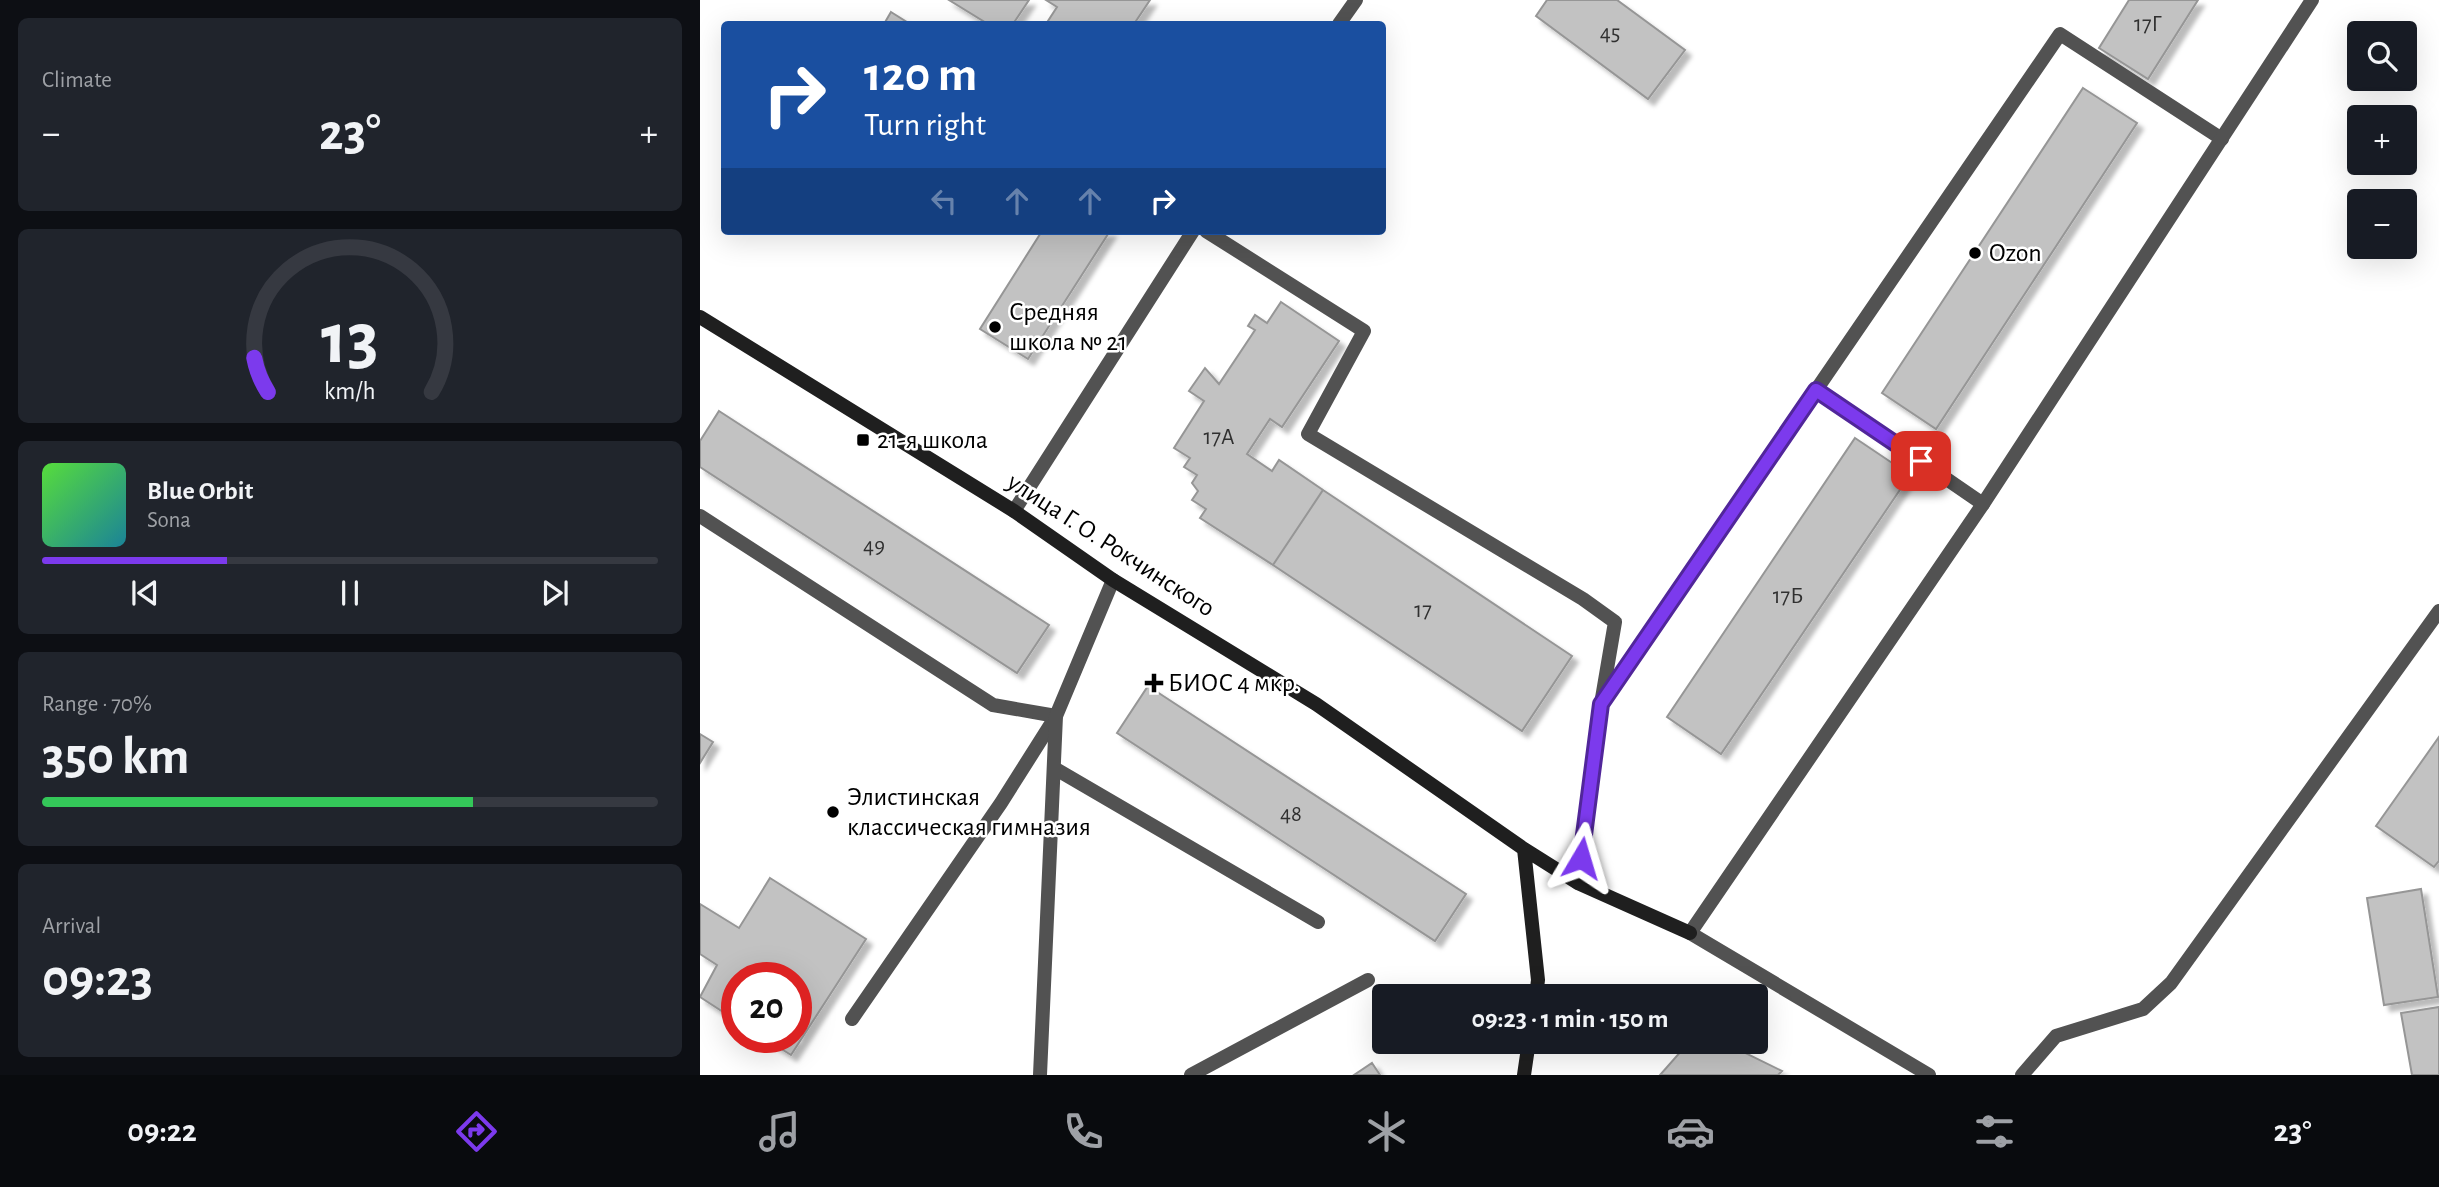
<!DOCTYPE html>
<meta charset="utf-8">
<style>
body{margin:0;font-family:"Alegreya Sans",sans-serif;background:#20242c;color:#f1f3f6;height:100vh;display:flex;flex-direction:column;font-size:26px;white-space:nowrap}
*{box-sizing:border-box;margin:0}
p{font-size:23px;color:#9ea1a6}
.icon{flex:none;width:38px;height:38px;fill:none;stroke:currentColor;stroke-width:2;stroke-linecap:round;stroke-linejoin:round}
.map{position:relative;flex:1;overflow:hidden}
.details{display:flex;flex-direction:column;gap:18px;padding:18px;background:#0d0f14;width:700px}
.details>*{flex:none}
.top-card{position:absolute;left:21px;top:21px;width:665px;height:214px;border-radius:7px;box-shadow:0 7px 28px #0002;background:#1a4fa0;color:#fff;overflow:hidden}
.buttons{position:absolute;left:1647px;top:21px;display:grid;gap:14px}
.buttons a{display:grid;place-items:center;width:70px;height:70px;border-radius:7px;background:#171b24;box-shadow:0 7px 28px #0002;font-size:35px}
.speed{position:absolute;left:21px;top:962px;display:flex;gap:14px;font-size:35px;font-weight:700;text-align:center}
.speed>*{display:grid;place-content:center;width:91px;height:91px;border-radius:50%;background:#171b24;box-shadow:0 7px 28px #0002;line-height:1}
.speed .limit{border:10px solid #d22;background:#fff;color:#111}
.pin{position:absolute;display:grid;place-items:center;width:60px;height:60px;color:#fff;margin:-30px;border-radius:14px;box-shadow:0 4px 10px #0006}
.me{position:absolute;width:77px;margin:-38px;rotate:7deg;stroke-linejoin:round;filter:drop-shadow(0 0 5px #0008)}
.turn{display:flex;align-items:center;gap:24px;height:147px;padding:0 28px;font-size:32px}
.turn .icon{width:91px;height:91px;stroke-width:2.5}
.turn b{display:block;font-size:49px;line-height:60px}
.lanes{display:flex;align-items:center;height:66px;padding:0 28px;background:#0003;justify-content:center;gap:35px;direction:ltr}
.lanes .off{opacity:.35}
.big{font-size:52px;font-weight:700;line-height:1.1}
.details .tile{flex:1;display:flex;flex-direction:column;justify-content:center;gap:10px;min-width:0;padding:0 24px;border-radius:10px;background:#20242c}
.details .dial{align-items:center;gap:0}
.dial svg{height:182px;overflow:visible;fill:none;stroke:#363941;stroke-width:7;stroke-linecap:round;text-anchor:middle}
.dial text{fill:#f1f3f6;stroke:none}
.song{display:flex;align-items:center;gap:21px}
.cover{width:84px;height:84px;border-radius:10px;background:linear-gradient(135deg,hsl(110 70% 55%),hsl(190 70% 35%))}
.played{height:7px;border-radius:4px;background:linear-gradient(90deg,#7c3aed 30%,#363941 30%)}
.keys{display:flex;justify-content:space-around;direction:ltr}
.heat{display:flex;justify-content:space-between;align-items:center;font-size:38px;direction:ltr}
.charge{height:10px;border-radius:5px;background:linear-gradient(90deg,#34c759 70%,#363941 0)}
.trip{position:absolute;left:672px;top:984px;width:396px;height:70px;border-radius:7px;background:#171b24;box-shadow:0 7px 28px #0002;font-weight:700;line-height:70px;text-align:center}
.dock{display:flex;height:112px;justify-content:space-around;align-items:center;background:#090b0e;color:#9ea1a6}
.dock .icon{width:49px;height:49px}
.dock .selected{color:#7c3aed}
.dock b{font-size:32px;color:#f1f3f6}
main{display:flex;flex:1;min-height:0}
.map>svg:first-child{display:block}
.building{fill:#c2c2c2;stroke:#969696;stroke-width:2;filter:url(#shadow)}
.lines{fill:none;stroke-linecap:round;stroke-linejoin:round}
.lane{stroke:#525252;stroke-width:14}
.street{stroke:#525252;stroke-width:14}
.secondary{stroke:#1f1f1f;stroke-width:14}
.route-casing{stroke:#51269a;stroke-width:18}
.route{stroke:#7c3aed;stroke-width:12}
.poi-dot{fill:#000;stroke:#fff;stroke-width:2.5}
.labels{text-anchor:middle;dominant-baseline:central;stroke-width:5;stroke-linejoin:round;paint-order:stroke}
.number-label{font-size:23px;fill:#303030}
.poi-label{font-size:26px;fill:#000;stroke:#fff;text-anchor:start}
.street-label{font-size:26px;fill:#000;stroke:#fff}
</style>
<main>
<section class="details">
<div class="tile"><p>Climate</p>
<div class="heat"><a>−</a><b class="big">23°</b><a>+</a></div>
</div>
<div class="tile dial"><svg viewBox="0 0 100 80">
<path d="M14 69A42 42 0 1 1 86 69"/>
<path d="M14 69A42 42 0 0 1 8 54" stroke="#7c3aed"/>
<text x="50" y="56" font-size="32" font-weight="700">13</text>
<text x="50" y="72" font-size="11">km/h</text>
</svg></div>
<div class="tile">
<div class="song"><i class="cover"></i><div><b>Blue Orbit</b><p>Sona</p></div></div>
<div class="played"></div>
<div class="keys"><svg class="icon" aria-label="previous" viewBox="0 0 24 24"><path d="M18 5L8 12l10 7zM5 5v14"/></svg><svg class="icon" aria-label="pause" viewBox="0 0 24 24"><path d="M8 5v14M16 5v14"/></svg><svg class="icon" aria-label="next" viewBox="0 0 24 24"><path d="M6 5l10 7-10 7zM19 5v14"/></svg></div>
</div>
<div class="tile"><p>Range · 70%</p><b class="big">350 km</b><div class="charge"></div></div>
<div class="tile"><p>Arrival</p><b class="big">09:23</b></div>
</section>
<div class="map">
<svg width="1739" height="1075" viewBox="0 0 1739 1075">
<defs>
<filter id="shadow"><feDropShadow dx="6" dy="6" stdDeviation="2" flood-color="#0004"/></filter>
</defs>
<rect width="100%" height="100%" fill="#fff"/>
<!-- building -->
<path class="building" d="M249,0H329L313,24H288Z
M346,0H450L434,24H346L357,7Z
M847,0H917L985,50L948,99L836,16Z
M1429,0H1498L1448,79L1399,48Z
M191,12L210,24H184Z
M1383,88L1437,123L1236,429L1182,393Z
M342,231H410L328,359L280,329Z
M581,302L639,341L582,427L570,419L547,454L572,471L579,460L623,490L573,565L500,518L506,509L492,500L498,491L492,483L497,475L484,467L490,458L474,448L504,401L489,391L505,368L519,384L555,330L548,326L555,315L567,323Z
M19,411L349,625L317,673L0,467V441Z
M1155,438L1210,475L1021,754L967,717Z
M623,490L872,656L822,731L573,565Z
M448,686L766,894L735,941L417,733Z
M0,734L13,742L0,763Z
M1739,737V861L1734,867L1676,826Z
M70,878L166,939L91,1055L64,1038H96V978H37V1021L0,997L17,965L0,954V904L39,928Z
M1721,889L1738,997L1684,1005L1667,898Z
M1739,1007V1075H1712L1701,1013Z
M990,1041H1021L1082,1071L1078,1075H960Z
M672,1063L680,1075H654Z"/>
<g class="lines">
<!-- lane -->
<path class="lane" d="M639,24L656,0
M506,231L664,331L608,434L883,599L915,622L901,704L878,883
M1117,390L1283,504
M314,511L493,231
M0,516L293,705L356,716L301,803L152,1019
M901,704L1360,34L1522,139
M354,768L618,922
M491,1075L668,980
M1322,1075L1356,1036L1443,1009L1471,983L1739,611"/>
<!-- street -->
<path class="street" d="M340,1075L356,716L413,580
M1229,1075L990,933L1283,504L1612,0"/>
<!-- secondary -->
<path class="secondary" d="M0,317L314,511L413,580L616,704L824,849L878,883L990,933
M824,849L838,980L836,996
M824,1075L829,1041"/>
</g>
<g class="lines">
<!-- route casing -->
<g class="route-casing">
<path id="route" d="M881,858L901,704L1116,390L1221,461"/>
</g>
<!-- route -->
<use href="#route" class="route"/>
</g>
<!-- markers -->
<g class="poi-dot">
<circle cx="1275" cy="253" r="7"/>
<circle cx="295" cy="327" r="7"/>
<rect x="156" y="433" width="14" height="14" rx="3.5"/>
<path d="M450.5 672.5h7v7h7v7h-7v7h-7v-7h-7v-7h7z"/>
<circle cx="133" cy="812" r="7"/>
</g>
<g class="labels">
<!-- number labels -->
<g class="number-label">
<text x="1448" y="24">17Г</text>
<text x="910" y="33">45</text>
<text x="519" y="437">17А</text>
<text x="174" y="546">49</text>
<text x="1088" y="596">17Б</text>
<text x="723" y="610">17</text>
<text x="591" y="814">48</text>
</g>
<!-- poi labels -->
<g class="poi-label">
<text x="1289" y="253">Ozon</text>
<text x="309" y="312">Средняя<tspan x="309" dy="30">школа № 21</tspan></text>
<text x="177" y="440">21-я школа</text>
<text x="468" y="683">БИОС 4 мкр.</text>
<text x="147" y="797">Элистинская<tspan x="147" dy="30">классическая гимназия</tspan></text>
</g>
<!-- street labels -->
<g class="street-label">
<text transform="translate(411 545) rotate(33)">улица Г. О. Рокчинского</text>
</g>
</g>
</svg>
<div class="buttons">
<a><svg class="icon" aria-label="search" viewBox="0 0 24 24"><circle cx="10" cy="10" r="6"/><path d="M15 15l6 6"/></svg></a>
<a>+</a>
<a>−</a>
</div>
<div class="speed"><div class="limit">20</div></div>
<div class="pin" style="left:1221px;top:461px;background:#d93025"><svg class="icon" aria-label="arrive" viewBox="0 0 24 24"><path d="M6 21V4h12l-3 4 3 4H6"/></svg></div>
<svg class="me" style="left:881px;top:858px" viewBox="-20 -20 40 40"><path d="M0-17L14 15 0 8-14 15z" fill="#7c3aed" stroke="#fff" stroke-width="4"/></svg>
<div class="trip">09:23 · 1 min · 150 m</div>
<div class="top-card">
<div class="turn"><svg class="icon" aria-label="right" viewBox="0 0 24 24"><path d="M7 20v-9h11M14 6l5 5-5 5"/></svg><div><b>120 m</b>Turn right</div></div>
<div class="lanes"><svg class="icon off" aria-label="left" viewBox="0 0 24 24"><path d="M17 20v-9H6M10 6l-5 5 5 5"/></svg><svg class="icon off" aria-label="ahead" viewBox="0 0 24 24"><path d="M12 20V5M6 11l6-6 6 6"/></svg><svg class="icon off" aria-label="ahead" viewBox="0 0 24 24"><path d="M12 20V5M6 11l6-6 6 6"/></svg><svg class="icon" aria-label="right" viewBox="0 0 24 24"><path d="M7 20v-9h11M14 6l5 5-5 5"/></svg></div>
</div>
</div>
</main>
<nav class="dock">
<b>09:22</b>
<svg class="icon selected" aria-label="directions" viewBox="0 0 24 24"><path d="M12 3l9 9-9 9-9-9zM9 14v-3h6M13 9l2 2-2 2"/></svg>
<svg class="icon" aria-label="music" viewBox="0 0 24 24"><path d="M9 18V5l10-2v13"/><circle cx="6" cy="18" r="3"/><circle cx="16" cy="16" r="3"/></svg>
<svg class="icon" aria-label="phone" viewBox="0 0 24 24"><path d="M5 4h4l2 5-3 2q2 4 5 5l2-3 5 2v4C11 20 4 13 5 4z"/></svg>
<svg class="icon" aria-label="climate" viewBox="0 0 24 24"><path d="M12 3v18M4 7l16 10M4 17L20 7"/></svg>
<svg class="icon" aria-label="car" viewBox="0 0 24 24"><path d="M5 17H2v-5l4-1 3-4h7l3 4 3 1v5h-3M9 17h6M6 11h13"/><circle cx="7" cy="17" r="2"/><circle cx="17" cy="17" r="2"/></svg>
<svg class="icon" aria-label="filters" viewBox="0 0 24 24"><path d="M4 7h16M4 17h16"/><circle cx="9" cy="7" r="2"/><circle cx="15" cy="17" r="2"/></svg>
<b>23°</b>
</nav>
